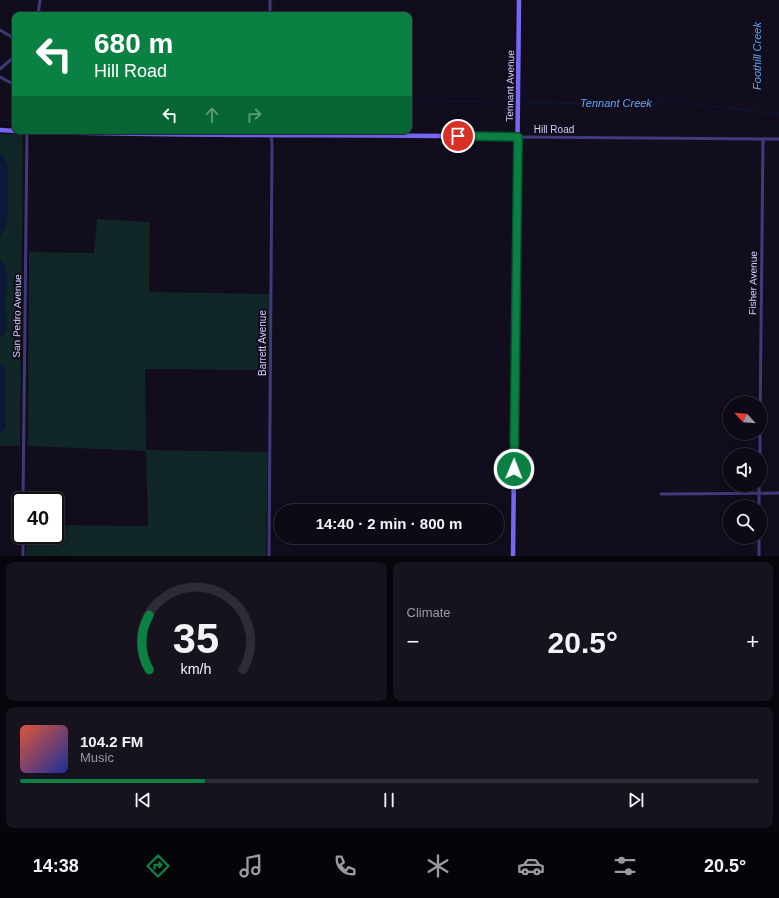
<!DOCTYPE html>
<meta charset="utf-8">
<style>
body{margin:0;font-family:Helvetica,sans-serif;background:#16131f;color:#f1f3f6;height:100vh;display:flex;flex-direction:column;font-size:15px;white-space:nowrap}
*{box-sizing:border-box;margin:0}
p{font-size:13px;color:#9a9aa1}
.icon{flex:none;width:22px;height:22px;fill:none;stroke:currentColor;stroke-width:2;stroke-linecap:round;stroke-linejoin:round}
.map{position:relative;height:556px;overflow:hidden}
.drawer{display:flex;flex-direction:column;gap:6px;padding:6px;background:#07060c;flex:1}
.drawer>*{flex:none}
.banner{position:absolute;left:12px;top:12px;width:400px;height:122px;border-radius:8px;box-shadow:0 4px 16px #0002,0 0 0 1px #2d2b35;background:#0b8043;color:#fff;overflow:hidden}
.needle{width:26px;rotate:296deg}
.tools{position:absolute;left:723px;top:396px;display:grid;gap:8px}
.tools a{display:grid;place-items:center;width:44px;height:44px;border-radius:50%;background:#0d0a16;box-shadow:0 4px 16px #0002,0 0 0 1px #2d2b35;font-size:20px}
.speed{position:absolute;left:12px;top:492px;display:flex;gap:8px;font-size:20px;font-weight:700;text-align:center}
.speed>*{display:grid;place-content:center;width:52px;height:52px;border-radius:50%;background:#0d0a16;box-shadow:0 4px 16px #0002,0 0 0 1px #2d2b35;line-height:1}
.speed .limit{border:2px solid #111;border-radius:6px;background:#fff;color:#111}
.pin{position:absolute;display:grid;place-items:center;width:34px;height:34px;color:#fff;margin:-17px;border:2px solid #fff;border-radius:50%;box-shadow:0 1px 4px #0007}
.me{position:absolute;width:44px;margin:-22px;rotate:1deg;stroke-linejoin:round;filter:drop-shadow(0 0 3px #0008)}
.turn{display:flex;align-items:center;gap:14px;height:84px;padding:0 16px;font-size:18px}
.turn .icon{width:52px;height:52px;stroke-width:2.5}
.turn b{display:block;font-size:28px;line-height:34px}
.lanes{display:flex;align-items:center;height:38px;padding:0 16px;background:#0003;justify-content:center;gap:20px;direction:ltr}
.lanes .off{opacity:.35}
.big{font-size:30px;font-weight:700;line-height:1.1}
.drawer .widget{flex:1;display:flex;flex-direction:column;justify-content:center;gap:6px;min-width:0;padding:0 14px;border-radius:8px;background:#16131f}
.drawer .dial{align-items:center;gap:0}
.dial svg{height:104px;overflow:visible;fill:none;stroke:#2d2b35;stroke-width:7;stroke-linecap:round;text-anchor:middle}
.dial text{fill:#f1f3f6;stroke:none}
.song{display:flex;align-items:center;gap:12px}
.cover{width:48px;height:48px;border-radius:6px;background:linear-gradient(135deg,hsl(10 70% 55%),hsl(230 70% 35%))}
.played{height:4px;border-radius:2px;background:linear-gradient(90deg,#0b8043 25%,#2d2b35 25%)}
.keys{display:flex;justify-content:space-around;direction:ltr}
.heat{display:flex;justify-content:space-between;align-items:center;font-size:22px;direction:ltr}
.drawer .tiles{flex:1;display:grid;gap:6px;grid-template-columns:1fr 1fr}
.widget:last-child{grid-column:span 2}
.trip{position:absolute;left:274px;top:504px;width:230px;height:40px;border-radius:20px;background:#0d0a16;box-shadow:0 4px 16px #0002,0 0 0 1px #2d2b35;font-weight:700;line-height:40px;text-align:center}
.dock{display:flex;height:64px;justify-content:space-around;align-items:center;background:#050409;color:#9a9aa1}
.dock .icon{width:28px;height:28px}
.dock .on{color:#0b8043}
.dock b{font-size:18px;color:#f1f3f6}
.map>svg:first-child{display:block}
.green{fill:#102627}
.water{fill:#0b1838}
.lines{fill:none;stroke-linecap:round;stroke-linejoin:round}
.stream{stroke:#0b1838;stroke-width:1}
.street{stroke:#413a7a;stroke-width:3}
.secondary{stroke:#7668f7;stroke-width:4.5}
.route-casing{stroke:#07532c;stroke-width:10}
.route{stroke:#0b8043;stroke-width:7}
.labels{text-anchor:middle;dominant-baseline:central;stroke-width:4;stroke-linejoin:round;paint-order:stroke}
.street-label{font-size:10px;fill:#d5ccfc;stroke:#110d1d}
.water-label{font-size:11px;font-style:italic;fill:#60a6f6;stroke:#110d1d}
</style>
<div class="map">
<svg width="779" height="556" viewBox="0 0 779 556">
<rect width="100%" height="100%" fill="#110d1d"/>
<!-- green -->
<path class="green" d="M0,134H23L20,446H0Z
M97,219L150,222L149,292L270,294L268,370L145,369L146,450L268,452L266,556H26V535H55V525L148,526L146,451L28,446L29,252L94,253Z"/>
<!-- water -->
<path class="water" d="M0,153L7,163L8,171V216L5,228L0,236Z
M0,259C11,271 6,286 6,301C6,310 6,320 7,330L4,334L0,338Z
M0,363L3,366L6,374L5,402L6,427L4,430L0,432Z"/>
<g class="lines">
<!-- stream -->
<path class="stream" d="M757,0L758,97L757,111
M274,15V0
M409,101L516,102
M521,102L589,104L600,102L655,104L672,97C694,108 707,105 730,108C746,110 762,114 779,113
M0,120L15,121"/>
<!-- street -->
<path class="street" d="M38,15L40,0
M270,15V0
M0,30L15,39
M0,69L15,56
M0,77L15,85
M518,137L779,139
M760,427L763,139
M760,455V433
M661,494L779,493
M23,501L27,131
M759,507V485
M23,556V535
M269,556L272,145L271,131
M759,556V537"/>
<!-- secondary -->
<path class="secondary" d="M0,130L15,131
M17,131C184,137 351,134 518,137
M513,556L519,0"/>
</g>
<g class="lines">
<!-- route casing -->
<g class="route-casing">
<path id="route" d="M458,136L518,137L514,469"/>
</g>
<!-- route -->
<use href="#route" class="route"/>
</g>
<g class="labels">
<!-- street labels -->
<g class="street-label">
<text transform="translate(510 86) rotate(-89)">Tennant Avenue</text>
<text x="554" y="129">Hill Road</text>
<text transform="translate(753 283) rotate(-89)">Fisher Avenue</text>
<text transform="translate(17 316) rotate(-89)">San Pedro Avenue</text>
<text transform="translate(262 343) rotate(-90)">Barrett Avenue</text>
</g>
<!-- water labels -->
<g class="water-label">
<text transform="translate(757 56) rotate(-90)">Foothill Creek</text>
<text x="616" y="103">Tennant Creek</text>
</g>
</g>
</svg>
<div class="tools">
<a><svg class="needle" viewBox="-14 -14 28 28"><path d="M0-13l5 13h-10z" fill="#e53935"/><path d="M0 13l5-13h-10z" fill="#9a9aa1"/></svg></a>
<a><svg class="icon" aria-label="sound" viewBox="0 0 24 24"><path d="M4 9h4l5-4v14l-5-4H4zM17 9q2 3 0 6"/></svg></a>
<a><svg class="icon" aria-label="search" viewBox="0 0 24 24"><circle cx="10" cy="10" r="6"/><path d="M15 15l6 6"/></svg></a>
</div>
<div class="speed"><div class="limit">40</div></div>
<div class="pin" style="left:458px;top:136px;background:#d93025"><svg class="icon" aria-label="arrive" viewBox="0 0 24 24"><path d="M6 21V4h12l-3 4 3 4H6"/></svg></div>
<svg class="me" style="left:514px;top:469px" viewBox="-20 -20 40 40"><circle r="17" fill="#0b8043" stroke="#fff" stroke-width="3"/><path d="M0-11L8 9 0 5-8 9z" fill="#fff"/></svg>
<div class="trip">14:40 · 2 min · 800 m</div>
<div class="banner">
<div class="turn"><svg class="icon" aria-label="left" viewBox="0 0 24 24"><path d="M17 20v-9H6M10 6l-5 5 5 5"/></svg><div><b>680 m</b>Hill Road</div></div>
<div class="lanes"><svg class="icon" aria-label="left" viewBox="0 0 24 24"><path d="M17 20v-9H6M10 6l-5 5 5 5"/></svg><svg class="icon off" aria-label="ahead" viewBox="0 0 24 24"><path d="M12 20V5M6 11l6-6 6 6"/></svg><svg class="icon off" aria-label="right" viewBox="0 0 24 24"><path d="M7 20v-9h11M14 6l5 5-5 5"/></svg></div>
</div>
</div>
<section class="drawer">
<div class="tiles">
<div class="widget dial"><svg viewBox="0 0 100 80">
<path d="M14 69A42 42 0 1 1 86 69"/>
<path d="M14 69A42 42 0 0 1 14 27" stroke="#0b8043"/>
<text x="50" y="56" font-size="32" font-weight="700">35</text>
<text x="50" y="72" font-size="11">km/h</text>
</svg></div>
<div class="widget"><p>Climate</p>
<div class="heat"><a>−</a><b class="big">20.5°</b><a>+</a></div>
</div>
<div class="widget">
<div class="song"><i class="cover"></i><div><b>104.2 FM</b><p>Music</p></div></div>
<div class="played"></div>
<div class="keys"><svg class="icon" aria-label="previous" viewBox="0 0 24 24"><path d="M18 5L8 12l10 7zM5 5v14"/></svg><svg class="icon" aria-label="pause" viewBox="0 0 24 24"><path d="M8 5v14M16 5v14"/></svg><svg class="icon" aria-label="next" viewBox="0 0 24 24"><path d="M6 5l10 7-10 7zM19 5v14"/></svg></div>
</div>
</div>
</section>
<nav class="dock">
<b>14:38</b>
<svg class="icon on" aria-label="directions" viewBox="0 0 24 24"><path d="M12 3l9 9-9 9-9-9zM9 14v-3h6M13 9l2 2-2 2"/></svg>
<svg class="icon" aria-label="music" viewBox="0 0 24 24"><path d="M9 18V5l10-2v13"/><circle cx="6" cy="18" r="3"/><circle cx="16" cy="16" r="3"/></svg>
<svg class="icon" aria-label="phone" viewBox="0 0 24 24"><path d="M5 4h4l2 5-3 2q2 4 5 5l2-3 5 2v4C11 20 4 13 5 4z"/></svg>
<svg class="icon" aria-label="climate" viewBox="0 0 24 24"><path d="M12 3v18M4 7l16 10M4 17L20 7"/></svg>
<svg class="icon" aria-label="car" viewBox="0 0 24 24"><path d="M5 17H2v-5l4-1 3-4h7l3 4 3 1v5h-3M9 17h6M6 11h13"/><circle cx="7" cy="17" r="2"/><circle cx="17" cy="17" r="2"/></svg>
<svg class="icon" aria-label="filters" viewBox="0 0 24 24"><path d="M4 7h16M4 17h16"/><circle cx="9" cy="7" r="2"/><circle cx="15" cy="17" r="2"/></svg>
<b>20.5°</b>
</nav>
